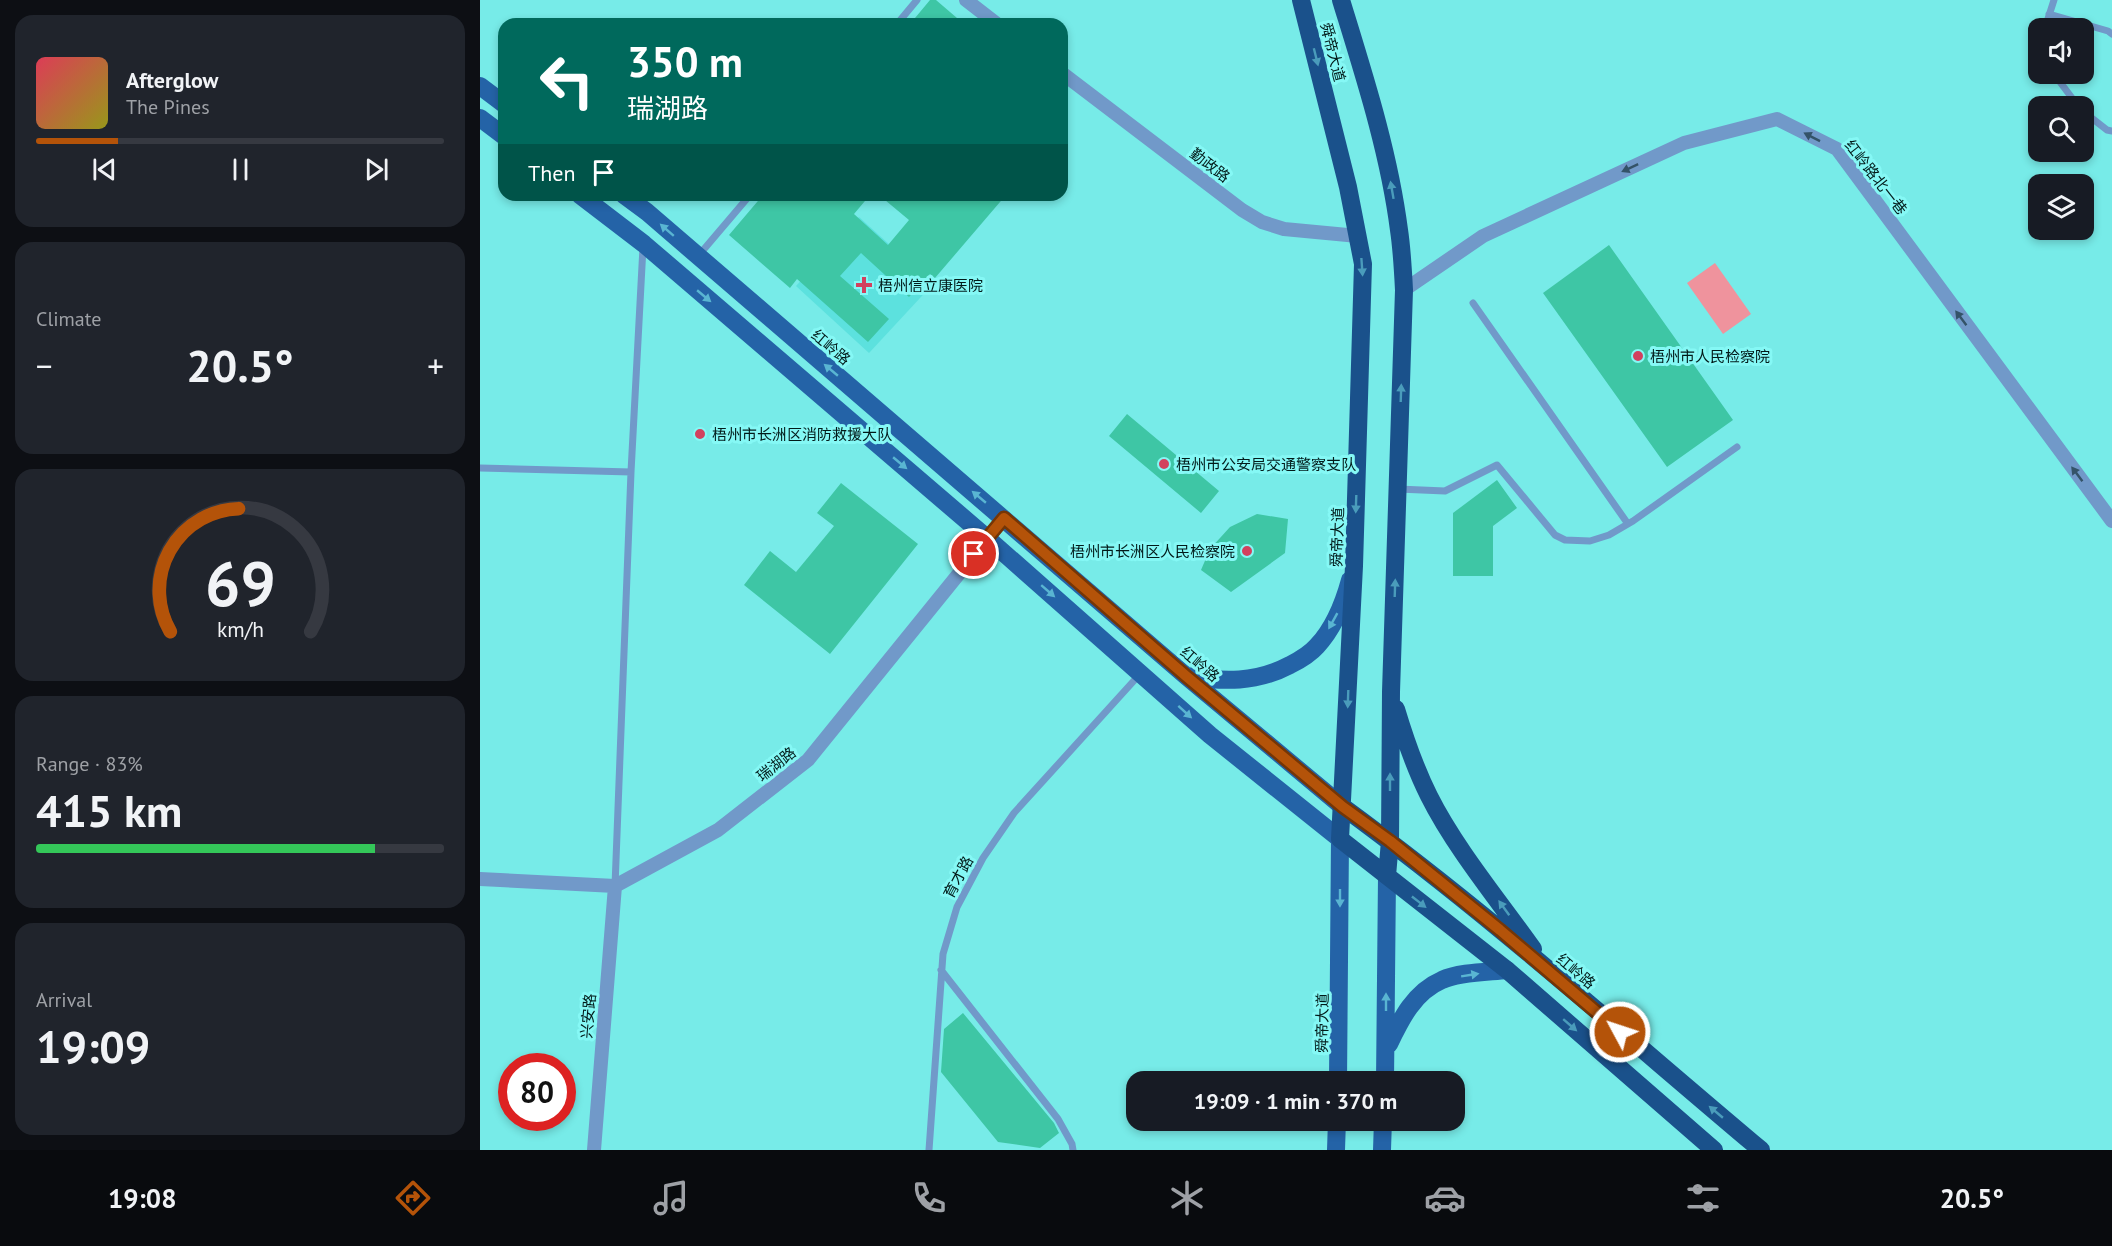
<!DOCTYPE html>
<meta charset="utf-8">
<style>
body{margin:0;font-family:"PT Sans","Noto Sans SC",sans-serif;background:#20242c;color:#f1f3f6;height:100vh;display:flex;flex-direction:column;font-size:22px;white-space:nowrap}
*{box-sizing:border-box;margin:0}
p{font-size:20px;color:#9ea1a6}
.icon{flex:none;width:33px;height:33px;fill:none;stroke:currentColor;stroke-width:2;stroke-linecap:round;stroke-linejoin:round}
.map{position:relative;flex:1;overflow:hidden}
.side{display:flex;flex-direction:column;gap:15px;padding:15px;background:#0d0f14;width:480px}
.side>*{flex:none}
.guide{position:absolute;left:18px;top:18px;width:570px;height:183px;border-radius:18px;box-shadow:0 3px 9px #0003;background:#00695c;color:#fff;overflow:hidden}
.buttons{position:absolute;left:1548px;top:18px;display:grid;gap:12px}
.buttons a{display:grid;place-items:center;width:66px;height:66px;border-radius:12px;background:#171b24;box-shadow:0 3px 9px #0003;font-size:30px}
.speed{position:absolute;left:18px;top:1053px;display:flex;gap:12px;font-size:30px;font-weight:700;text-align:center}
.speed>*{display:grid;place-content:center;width:78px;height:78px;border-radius:50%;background:#171b24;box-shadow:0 3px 9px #0003;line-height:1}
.speed .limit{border:9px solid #d22;background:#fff;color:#111}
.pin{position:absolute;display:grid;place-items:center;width:51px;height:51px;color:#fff;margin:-26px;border:3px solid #fff;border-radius:50%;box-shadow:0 2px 6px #0007}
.me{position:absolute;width:66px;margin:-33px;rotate:310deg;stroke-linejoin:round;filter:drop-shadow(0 0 4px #0008)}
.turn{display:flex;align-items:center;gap:21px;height:126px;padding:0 30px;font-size:27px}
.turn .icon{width:78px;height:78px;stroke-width:2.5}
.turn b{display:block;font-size:42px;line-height:51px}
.then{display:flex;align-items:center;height:57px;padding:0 30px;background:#0003;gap:12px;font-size:22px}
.big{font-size:45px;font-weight:700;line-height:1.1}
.side .tile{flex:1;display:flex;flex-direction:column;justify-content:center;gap:9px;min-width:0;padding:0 21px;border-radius:18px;background:#20242c}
.side .dial{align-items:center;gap:0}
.dial svg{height:156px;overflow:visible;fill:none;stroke:#363941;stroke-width:7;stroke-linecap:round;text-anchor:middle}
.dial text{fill:#f1f3f6;stroke:none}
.song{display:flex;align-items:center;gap:18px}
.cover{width:72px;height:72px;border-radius:9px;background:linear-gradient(135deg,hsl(350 70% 55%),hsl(60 70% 35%))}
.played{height:6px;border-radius:3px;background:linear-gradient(90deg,#b45309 20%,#363941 20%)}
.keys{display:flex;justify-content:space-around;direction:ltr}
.heat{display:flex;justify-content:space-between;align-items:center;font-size:33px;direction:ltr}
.charge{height:9px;border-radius:4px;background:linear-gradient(90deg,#34c759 83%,#363941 0)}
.trip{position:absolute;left:646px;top:1071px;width:339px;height:60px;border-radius:18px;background:#171b24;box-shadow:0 3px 9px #0003;font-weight:700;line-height:60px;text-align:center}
.menu{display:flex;height:96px;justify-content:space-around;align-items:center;background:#090b0e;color:#9ea1a6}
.menu .icon{width:42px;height:42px}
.menu .active{color:#b45309}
.menu b{font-size:27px;color:#f1f3f6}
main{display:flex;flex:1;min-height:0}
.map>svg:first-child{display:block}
.built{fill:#5ce1de}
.garden{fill:#ef939d}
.building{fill:#3ec6a5}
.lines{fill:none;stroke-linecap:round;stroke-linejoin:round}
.lane{stroke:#7199c9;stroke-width:7}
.street{stroke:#7199c9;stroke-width:14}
.primary{stroke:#2463a7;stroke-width:18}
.highway{stroke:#1a518b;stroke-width:18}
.oneway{fill:#4a9cbb}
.oneway2{fill:#345368}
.oneway3{fill:#59b5d2}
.route-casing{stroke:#753606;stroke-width:15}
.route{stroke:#b45309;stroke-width:10}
.poi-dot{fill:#d2415e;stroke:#85f8f5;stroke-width:2}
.labels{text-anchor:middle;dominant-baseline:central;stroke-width:6;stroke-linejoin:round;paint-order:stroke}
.street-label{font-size:15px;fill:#021a19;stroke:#85f8f5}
.poi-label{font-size:15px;fill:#021a19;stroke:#85f8f5;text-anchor:start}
</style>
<main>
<section class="side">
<div class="tile">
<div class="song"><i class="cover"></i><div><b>Afterglow</b><p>The Pines</p></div></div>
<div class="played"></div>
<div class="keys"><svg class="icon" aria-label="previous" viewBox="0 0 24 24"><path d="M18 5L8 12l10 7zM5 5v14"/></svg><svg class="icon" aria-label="pause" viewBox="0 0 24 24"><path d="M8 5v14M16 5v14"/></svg><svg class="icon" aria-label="next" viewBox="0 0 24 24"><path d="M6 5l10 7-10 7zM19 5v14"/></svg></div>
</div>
<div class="tile"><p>Climate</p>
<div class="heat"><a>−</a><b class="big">20.5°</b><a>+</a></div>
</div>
<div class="tile dial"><svg viewBox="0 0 100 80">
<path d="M14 69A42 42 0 1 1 86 69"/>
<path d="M14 69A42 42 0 0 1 49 6" stroke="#b45309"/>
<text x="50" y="56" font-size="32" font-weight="700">69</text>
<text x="50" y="72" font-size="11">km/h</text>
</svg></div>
<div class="tile"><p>Range · 83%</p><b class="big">415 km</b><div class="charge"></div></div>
<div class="tile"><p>Arrival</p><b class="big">19:09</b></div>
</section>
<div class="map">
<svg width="1632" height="1150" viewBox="0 0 1632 1150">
<rect width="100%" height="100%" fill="#77ebe8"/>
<!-- built -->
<path class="built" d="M379,217L453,284L389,353L316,286Z"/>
<!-- garden -->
<path class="garden" d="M1235,263L1271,314L1243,334L1207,283Z"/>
<!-- building -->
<path class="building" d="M450,0H456L484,24H430Z
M283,195H390L374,214L408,245L429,220L399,195H526L455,278L450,274L429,297L381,253L360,276L409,319L388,342L317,279L310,288L249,235Z
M1129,245L1253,420L1187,467L1063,293Z
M647,414L739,491L721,513L629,436Z
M1017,480L1037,508L1013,526V576H973V513Z
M361,483L438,544L350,654L264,585L290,551L316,572L354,526L337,513Z
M777,514L808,519L805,553L751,592L721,570L730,549L750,527Z
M483,1013L574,1123L579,1133L560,1148L518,1142L461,1072L464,1029Z"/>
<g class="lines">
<!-- lane -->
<path class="lane" d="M1569,14L1628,31L1632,34
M417,24L437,0
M1565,28L1574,0
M1574,74L1598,106
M1604,112L1627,130L1632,131
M219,255L270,195
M993,303L1148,524
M0,468L151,472
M918,489L965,491L1017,465L1075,535L1085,540L1110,541L1129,535L1153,521L1257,447
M135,886L151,472L163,247
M461,970L578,1119L592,1144L593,1150
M449,1150L463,954L477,907L503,858L534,813L660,674"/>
<!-- street -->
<path class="street" d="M486,0L517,24
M582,73L762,210L782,222L804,229L878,236
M924,290L1003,236L1204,143L1297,119L1357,149L1632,521
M0,879L135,886L238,830L328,760L524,518
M114,1150L135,886"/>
<!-- primary -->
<path class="primary" d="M0,86L24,104
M0,118L24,136
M100,195L164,244L507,538L730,735L860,839L858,1082
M144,195L167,212L706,676L863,807
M706,676C744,682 776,683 810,665C820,660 830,654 837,646C853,629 864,602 870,580
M909,1044C921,1019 934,992 962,980C979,972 1008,972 1027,970
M905,1082L907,876
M856,1150L857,1120
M902,1150L903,1120"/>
<!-- highway -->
<path class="highway" d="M821,0L868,187L883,264L874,566L860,839L1027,970L1234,1150
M861,0C884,75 909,152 919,230C922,250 923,270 924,290L911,692L910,841L907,876
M916,709C925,739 935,768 949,796C975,848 1019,901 1053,949
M863,807C1008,913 1143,1034 1281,1150"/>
</g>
<!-- one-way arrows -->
<defs><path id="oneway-solid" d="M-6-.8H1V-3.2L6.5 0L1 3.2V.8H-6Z" transform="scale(1.5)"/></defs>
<g class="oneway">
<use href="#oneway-solid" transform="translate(836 57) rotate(76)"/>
<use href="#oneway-solid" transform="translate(912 190) rotate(-100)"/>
<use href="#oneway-solid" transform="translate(882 267) rotate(86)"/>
<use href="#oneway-solid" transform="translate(921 393) rotate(-88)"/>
<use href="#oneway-solid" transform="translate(876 504) rotate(92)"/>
<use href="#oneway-solid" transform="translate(915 588) rotate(-88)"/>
<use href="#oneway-solid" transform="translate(868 699) rotate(92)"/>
<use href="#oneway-solid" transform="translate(910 782) rotate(-90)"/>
<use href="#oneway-solid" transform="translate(939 902) rotate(38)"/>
<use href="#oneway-solid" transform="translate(1024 908) rotate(-126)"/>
<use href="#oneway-solid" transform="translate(1090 1025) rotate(41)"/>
<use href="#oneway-solid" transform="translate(1236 1112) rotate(-140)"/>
</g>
<g class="oneway2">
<use href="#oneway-solid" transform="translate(1332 137) rotate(-153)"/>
<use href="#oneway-solid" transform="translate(1150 168) rotate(155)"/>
<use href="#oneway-solid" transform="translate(1481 318) rotate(-127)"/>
<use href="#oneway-solid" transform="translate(1597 474) rotate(-127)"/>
</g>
<g class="oneway3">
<use href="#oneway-solid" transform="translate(187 230) rotate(-139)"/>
<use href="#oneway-solid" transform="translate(224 296) rotate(40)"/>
<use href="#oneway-solid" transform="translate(351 370) rotate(-140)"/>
<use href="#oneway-solid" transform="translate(420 463) rotate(40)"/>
<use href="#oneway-solid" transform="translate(499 497) rotate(-140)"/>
<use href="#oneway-solid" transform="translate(568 591) rotate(41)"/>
<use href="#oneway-solid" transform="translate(853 621) rotate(119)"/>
<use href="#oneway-solid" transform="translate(705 712) rotate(42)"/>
<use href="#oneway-solid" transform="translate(860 898) rotate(90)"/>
<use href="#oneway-solid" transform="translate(990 975) rotate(-9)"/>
<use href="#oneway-solid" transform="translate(906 1002) rotate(-90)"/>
</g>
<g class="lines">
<!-- route casing -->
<g class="route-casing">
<path id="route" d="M494,554L524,518L706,676L863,807L910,841L1020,930L1140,1032"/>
</g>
<!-- route -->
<use href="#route" class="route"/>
</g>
<!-- markers -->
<g class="poi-dot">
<path d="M381 276h6v6h6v6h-6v6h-6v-6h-6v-6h6z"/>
<circle cx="1158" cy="356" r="6"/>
<circle cx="220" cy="434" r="6"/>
<circle cx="684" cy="464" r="6"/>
<circle cx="767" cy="551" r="6"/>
</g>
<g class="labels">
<!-- street labels -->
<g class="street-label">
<text transform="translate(853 52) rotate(76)">舜帝大道</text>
<text transform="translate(730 165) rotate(37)">勤政路</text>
<text transform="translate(1396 177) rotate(52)">红岭路北一巷</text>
<text transform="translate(351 347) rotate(40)">红岭路</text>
<text transform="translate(857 537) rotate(-88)">舜帝大道</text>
<text transform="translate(720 664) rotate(40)">红岭路</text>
<text transform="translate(296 764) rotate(-38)">瑞湖路</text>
<text transform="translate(478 877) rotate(-62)">育才路</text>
<text transform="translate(1096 971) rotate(40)">红岭路</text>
<text transform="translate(108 1016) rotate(-85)">兴安路</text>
<text transform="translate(842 1023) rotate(-89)">舜帝大道</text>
</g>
<!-- poi labels -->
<g class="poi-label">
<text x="398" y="285">梧州信立康医院</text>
<text x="1170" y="356">梧州市人民检察院</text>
<text x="232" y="434">梧州市长洲区消防救援大队</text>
<text x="696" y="464">梧州市公安局交通警察支队</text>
<text x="755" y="551" text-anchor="end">梧州市长洲区人民检察院</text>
</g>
</g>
</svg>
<div class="buttons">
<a><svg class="icon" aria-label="sound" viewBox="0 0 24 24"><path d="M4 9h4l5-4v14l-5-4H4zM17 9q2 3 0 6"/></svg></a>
<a><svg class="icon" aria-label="search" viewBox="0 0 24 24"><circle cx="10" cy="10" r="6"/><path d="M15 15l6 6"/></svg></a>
<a><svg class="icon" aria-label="layers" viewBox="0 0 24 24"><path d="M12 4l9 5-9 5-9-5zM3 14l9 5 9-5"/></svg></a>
</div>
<div class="speed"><div class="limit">80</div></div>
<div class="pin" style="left:494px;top:554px;background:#d93025"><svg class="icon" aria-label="arrive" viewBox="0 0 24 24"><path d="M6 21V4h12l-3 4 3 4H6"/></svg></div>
<svg class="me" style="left:1140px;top:1032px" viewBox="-20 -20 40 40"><circle r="17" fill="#b45309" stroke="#fff" stroke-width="3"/><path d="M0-11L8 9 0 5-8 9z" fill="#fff"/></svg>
<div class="trip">19:09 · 1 min · 370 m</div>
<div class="guide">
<div class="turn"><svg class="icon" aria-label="left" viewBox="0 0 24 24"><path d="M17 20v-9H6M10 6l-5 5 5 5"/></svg><div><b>350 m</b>瑞湖路</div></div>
<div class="then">Then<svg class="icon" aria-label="arrive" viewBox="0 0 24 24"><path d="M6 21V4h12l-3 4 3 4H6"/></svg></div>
</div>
</div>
</main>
<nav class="menu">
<b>19:08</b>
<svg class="icon active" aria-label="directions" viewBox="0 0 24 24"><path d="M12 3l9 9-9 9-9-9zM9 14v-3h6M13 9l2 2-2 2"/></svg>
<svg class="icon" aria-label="music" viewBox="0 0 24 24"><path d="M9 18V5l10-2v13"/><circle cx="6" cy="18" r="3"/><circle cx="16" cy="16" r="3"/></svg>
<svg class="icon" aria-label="phone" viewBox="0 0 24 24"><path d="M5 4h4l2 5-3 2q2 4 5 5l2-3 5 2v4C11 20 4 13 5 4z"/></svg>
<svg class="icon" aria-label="climate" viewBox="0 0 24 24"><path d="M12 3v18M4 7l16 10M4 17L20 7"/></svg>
<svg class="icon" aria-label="car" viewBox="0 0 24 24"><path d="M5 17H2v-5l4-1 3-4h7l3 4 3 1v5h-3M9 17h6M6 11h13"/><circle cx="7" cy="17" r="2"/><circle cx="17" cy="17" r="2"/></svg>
<svg class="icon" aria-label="filters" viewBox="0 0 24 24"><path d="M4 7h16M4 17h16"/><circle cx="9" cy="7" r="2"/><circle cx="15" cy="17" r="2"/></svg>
<b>20.5°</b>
</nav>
